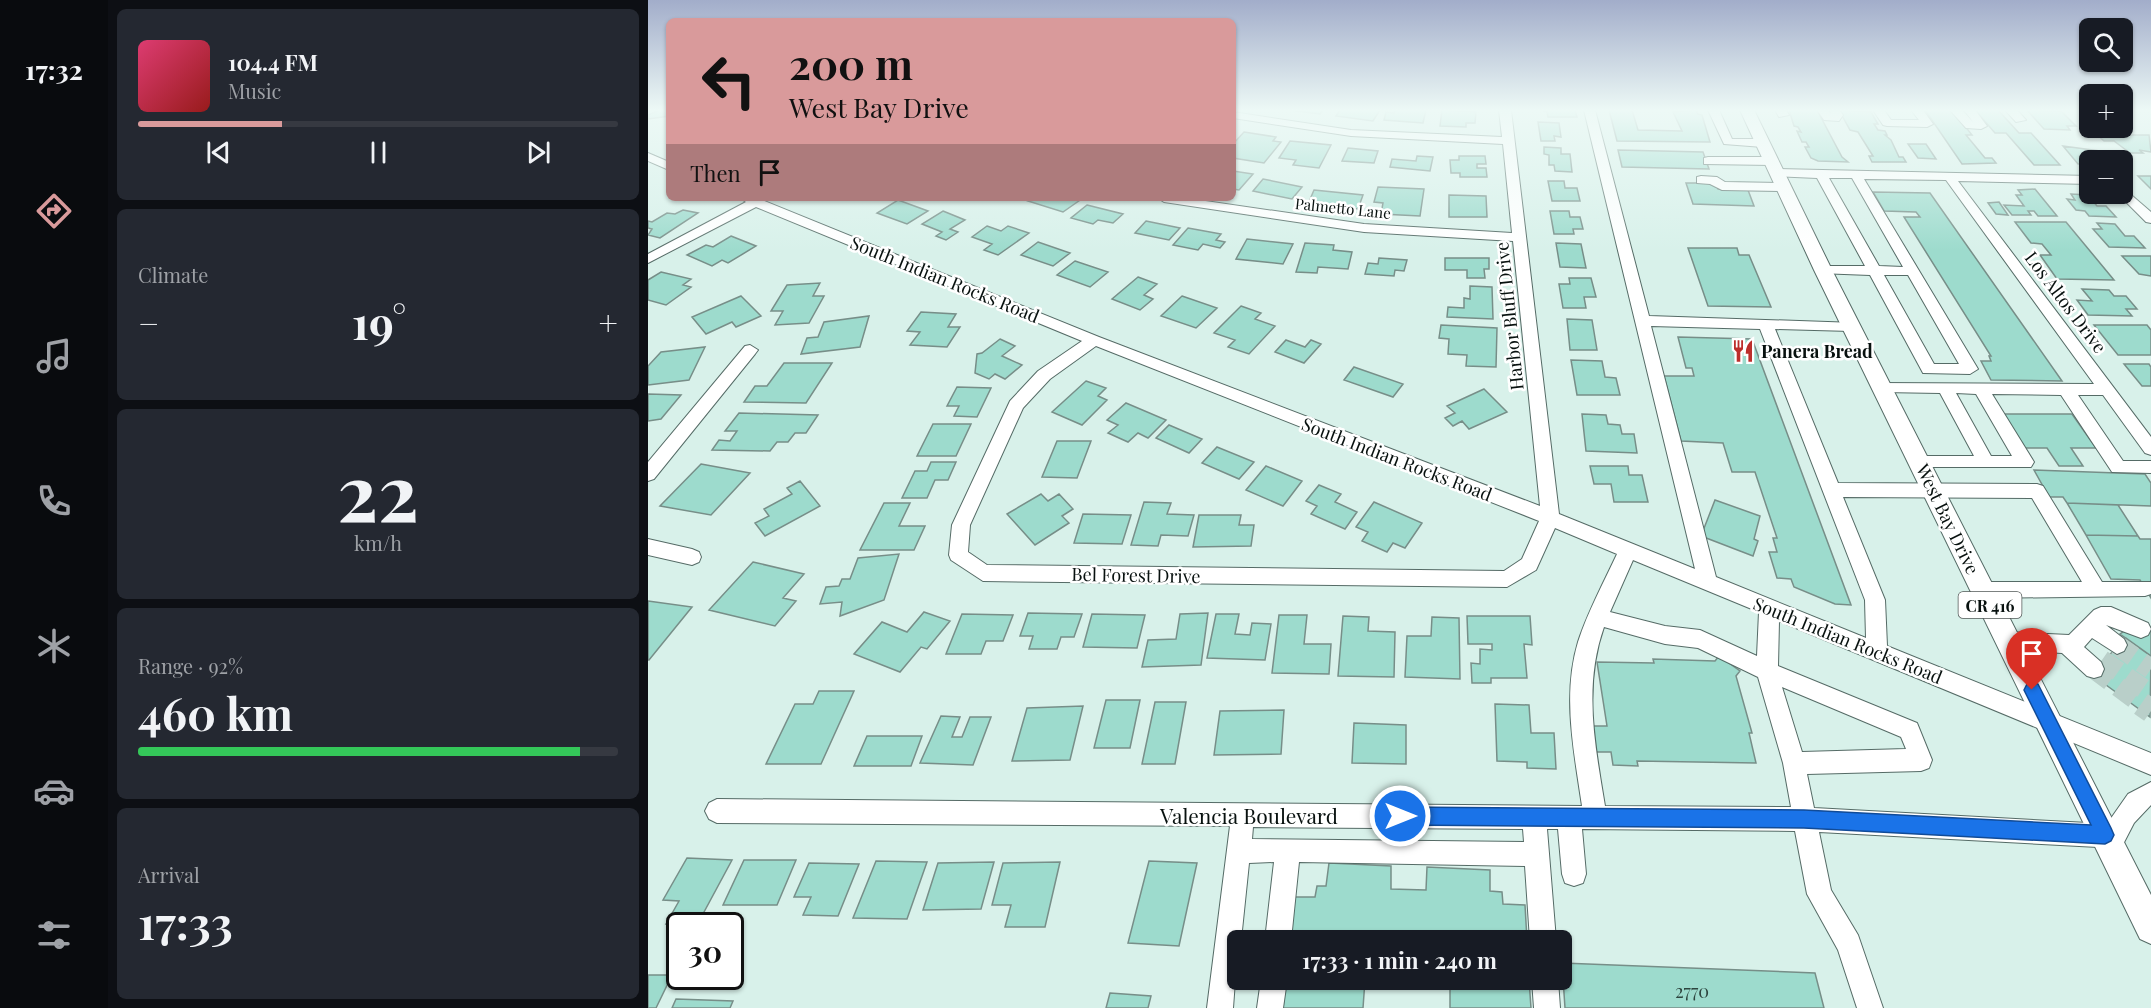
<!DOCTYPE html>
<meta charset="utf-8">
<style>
body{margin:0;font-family:"Playfair Display",serif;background:#242831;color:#f1f3f6;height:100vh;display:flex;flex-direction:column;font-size:22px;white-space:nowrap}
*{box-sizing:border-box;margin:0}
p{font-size:20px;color:#9ea1a6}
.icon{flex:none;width:33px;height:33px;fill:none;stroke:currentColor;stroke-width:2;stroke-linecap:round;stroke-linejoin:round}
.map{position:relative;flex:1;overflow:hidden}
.sheet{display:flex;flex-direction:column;gap:9px;padding:9px;background:#0d0f14;width:540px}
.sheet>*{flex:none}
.banner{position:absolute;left:18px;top:18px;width:570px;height:183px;border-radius:9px;box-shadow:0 2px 4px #0004;background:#d99a9b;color:#111;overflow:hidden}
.fabs{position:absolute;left:1431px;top:18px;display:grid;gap:12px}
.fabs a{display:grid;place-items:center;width:54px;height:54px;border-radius:9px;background:#171b24;box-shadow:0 2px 4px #0004;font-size:30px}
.speed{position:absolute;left:18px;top:912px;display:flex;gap:12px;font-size:30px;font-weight:700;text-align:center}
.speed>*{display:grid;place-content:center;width:78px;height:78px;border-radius:50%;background:#171b24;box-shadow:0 2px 4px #0004;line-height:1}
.speed .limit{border:3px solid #111;border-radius:9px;background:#fff;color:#111}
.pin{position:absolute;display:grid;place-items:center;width:51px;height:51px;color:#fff;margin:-62px -26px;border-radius:50% 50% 50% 0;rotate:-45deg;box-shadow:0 0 6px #0007}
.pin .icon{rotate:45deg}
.me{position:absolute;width:66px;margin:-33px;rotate:90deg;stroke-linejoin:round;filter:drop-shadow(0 0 4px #0008)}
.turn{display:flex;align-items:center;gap:21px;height:126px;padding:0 24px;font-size:27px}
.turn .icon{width:78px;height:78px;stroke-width:2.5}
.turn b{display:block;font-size:42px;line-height:51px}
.then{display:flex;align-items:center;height:57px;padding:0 24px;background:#0003;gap:12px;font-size:22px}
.big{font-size:45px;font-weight:700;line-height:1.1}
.sheet .card{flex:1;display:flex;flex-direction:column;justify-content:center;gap:9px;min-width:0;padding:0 21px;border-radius:9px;background:#242831}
.sheet .dial{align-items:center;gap:0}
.dial b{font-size:78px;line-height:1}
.song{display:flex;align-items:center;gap:18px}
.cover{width:72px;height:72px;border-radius:9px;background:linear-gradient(135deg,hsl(340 70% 55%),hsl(0 70% 35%))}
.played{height:6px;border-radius:3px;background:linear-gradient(90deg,#d99a9b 30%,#363941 30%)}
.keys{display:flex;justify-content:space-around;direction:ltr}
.heat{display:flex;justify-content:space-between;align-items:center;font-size:33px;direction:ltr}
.charge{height:9px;border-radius:4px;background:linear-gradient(90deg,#34c759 92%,#363941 0)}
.trip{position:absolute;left:579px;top:930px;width:345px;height:60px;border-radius:9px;background:#171b24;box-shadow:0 2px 4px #0004;font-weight:700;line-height:60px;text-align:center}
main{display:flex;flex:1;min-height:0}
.dock{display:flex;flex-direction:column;width:108px;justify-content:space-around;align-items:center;background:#090b0e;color:#9ea1a6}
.dock .icon{width:42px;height:42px}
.dock .active{color:#d99a9b}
.dock b{font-size:27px;color:#f1f3f6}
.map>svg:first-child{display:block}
.building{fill:#9ddbcd;stroke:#778e88;stroke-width:1.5}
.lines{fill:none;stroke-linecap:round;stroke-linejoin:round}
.minor-tunnel-far1{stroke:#b9cfc9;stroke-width:20;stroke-dasharray:20 10;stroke-linecap:butt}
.minor-tunnel{stroke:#b9cfc9;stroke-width:24;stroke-dasharray:24 12;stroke-linecap:butt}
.minor-casing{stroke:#556b66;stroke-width:2}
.major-casing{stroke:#556b66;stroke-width:2}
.minor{fill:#fff;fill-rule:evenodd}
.major{fill:#fff;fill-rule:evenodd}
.route{fill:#1a73e8;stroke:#114b97;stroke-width:1.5}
.labels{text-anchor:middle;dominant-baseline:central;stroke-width:5;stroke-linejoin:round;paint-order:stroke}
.far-street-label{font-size:15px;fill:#08110f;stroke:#fff}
.shield{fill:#fff;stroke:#525857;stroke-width:1.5}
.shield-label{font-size:16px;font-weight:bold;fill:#08110f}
.street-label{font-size:18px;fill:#08110f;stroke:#fff}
.poi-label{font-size:18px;font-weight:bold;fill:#08110f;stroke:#fff;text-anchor:start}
.near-number-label{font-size:18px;fill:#2d443e}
.near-street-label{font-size:21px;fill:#08110f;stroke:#fff}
</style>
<main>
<nav class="dock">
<b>17:32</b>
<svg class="icon active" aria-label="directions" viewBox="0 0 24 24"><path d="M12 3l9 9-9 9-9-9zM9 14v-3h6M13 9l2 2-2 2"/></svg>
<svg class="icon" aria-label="music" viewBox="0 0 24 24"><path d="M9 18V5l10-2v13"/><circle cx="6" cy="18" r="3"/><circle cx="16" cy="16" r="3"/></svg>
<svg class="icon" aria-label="phone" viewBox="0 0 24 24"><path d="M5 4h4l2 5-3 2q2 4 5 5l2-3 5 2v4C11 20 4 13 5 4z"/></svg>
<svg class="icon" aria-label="climate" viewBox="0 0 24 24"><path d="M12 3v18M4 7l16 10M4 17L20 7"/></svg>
<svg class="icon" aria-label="car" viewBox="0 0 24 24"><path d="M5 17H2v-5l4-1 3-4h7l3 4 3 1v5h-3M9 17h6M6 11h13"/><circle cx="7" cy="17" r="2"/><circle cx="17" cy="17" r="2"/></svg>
<svg class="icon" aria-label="filters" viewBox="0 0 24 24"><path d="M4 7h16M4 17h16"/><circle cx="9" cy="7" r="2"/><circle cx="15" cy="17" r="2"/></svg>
</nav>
<section class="sheet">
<div class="card">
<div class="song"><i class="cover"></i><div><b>104.4 FM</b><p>Music</p></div></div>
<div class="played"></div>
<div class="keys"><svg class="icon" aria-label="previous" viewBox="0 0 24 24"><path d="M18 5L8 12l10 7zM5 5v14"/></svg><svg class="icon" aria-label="pause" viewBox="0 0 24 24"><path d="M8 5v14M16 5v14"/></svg><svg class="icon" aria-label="next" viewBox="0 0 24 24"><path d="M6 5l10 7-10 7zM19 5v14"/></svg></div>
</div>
<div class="card"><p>Climate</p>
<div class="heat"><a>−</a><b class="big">19°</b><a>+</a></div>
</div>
<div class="card dial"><b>22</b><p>km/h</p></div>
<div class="card"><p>Range · 92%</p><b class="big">460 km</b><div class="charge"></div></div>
<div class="card"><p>Arrival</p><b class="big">17:33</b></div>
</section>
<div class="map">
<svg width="1503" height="1008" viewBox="0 0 1503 1008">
<rect width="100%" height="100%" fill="#d8f1ea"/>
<!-- building -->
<path class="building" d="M11,110H21V116L0,119V115Z
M641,110H675L672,114Z
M692,110H732L725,121L688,116Z
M747,110H778L775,123L736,120L738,112L746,113Z
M794,110L828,112L827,123H818V127L792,126Z
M894,110H927L929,117H900L899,112Z
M961,110H984L990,130L1034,131L1025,112L1048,110L1050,114L1054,115L1062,142L969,141Z
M1141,110H1169L1194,157L1200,162L1170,161L1163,158L1157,147H1161L1158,142H1154L1149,131L1153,132L1150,127L1146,126Z
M1191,110L1223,112L1230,124H1226L1230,130L1237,131L1239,135H1237L1243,140L1251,157H1255L1258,162H1224L1221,156H1225L1210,132L1202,130Z
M1277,110H1304L1324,135H1318L1337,158H1344L1348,163L1314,164Z
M1327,110H1350L1371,133H1383L1412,165H1386L1358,133H1347Z
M1379,110L1413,111L1428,126H1419L1422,130L1396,129Z
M1440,119L1442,128H1457L1460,131H1472L1476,135H1501L1503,152L1491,150L1495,153H1482L1466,141H1456L1444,130L1434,120Z
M890,122L911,123L913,137L906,136L907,141H893Z
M596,132L628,137L625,141L633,142L616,163L585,158V144Z
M642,141L683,145L671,168L645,165L648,160L631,158Z
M1260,144H1278L1288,159L1270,158Z
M1415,146L1452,151L1461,160L1430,164Z
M896,147L913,148V154H922L924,172L907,171L906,165H901V155L896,154Z
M700,148L730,151L726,163L694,161Z
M970,150L1055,152L1061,169L974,167Z
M769,156L785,157L782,171L742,167L744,159L768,161Z
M811,156H837L838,164H829V168H838L839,177H812V173H803L802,160H811Z
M585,171L605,174L591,190L585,189Z
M1490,176H1503V189Z
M615,179L654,187L644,199L605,191Z
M900,181H916L917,188H929L932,201H904Z
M1038,183H1068L1070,189L1100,190L1106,206L1045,204Z
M730,187L776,189L772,216L733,214L735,203L726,202Z
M1387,189L1409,216H1390L1386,211H1380L1383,215H1364L1356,205L1376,206L1368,195H1374L1370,190Z
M666,190L715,195L710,209L660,204Z
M1225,192L1282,193L1414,381L1343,380L1333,361H1343L1341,356H1343L1256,217H1272L1268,212L1236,211Z
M1423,194L1440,195L1449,206H1458L1468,217L1441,216L1437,211L1428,210L1419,199L1427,200Z
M801,195L838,196L839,217H801Z
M385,198H435L415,212L380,201Z
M250,200L280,211L259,224L229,213Z
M1351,202L1360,215L1348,214L1340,203Z
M439,205L475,214L465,223L450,220L445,224L423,218Z
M35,210L50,213L12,238L0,235L4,229L0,228V221L4,222L19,213L27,214Z
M295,211L317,220L302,229L310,232L298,240L288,236L294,232L274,224Z
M902,211H921L922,217H932L935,229H925L926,234H906Z
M498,221L532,228L521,240L487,233Z
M1367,222H1418L1466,280L1409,279L1392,255H1403L1394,244L1383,243Z
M1449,223L1467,224L1477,236H1486L1497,248L1461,247L1445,229H1454Z
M339,226L353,231L360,226L381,233L350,255L336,250L344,244L324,237Z
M540,228L573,234L568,240L577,242L572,248L555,244L550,250L525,245Z
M83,236L108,246L80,263L74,260L64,266L39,255L58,245L65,247Z
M599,239L645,244L635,264L588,259Z
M390,242L422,253L405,266L373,255Z
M657,243L686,245L685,250L704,252L700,269L670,267L669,273L648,272Z
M908,243L933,244L938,268L912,267Z
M1040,248H1089L1091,255H1101L1123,307L1060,306Z
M1474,256H1503V276L1491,274Z
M731,258L759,260L756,271L747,270L746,276L717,274L720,263L730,264Z
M797,258H841V269H836L837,278H819V270H797Z
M427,261L460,272L442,287L409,275Z
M13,272L43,279L35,285L43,287L18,305L0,300V280Z
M490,277L509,284L496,295L505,299L492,310L464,299Z
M921,278H943L948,297H936L938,308H915L911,284H922Z
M172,283L165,296H176L161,323L127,325L135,311H123L139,285Z
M822,286L844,287L845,319L799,317L800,307L816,308V298L822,299Z
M1434,289L1461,290L1466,296H1478L1489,309H1478L1484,316L1440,315L1429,300L1444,301Z
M93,296L113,316L88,327L84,322L58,334L44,317Z
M534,296L569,308L548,328L513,316Z
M593,306L613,313L607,319L627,326L601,354L580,347L587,340L566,333Z
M273,312L308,314L300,327H312L299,347L262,345L272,332L259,331Z
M221,316L212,347L153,354L159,338L170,337L176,322Z
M919,319L944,320L949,350H922Z
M793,325L849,328L848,367L818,366L819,355L800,354L801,339L791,338Z
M1446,325H1499L1503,330V355H1470Z
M1030,337L1104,339L1203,605L1187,604L1146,587L1143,579L1129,578L1121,552H1129L1125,538H1129L1107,472H1084L1075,443L1033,441L1016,376H1046L1044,368H1038Z
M352,339L367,346L354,356L374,365L357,379L347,374L341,379L327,373L329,354L334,353Z
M638,340L657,347L663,340L673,344L656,363L627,352Z
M57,347L41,380L0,385V366L13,352Z
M923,360L954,361L957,377L968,378L972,395H929Z
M136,363H184L158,403L96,402L107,386H119Z
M1476,364H1501L1503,367V386H1494Z
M706,367L755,384L745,397L696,380Z
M438,381L458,388L450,396L459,400L434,425L404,412Z
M309,387L343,388L329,417L306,416L311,406H299Z
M836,389L859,412L821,429L814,421L805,426L797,418L807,413L799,406Z
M0,394L33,395L13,419L0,421Z
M478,403L518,420L500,438L490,433L480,442L460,433L470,425L459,420Z
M91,413L170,415L158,433H147L140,442H129L122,451L64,450L71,440L82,441L89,431H77Z
M934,414L958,415L960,424L972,425L974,434H986L989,453L938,451Z
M1353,414H1424L1448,448H1423L1435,466H1411L1399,448H1374Z
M285,424H323L308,456H269Z
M521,425L554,439L541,453L508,438Z
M409,441H443L429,478L394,477Z
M569,447L606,462L591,479L554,463Z
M283,462H308L300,480H287L279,498H254L267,471H279Z
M53,464L102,473L63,515L12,506Z
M618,466L654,481L635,506L598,490Z
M942,466H980L981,475H994L1000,502H966L963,484H946Z
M1386,470L1497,474L1503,483V506L1419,503L1415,497H1401Z
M152,481L172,506L117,536L107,523L121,516L116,509L144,494L139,488Z
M671,485L693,494L687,502L709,512L697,529L663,514L669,506L658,501Z
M393,494L400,501L411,494L425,509L414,516L421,523L387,545L359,514Z
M1067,500L1112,516L1106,539L1110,541L1105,556L1053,536Z
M496,502L523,503L519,514L546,515L540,536L513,535L510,546L483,545Z
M726,502L774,523L757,548L745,543L739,552L714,541L720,532L708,527Z
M236,503H262L251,526H277L266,550H212Z
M1419,503L1470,505L1490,536L1438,535Z
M435,514L483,515L474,544L426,543Z
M551,515H593L591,525H606L603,546L545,547Z
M1438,535L1490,536L1492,539H1503V598L1492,580L1463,579Z
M251,554L236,600L192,616L194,602L172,604L178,587L191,586L194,579H202L210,558Z
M105,562L156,574L135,598L148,601L127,626L61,610Z
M0,601L44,607L1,660H0Z
M276,612L302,621L279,649L273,647L252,672L206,654L234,622L259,632Z
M380,613L434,614L426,637H413L409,649H381L385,636H372Z
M560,613L553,665L494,667L500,640L528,639L532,614Z
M314,614L365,615L355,641H338L333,654H298Z
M444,614L497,615L489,648L435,647Z
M568,614H591L587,634L602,635L604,623L623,624L617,660L559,658Z
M631,615H659L656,644H683L681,674L624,673Z
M695,616L721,617L720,631L747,632L746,677L690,676Z
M819,616H882L884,645L876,644L879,678H843V683H824L823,663L832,664V649L844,650V644H820Z
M784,617L811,618L812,679L757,677L759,636H783Z
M1496,626L1503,631V656L1472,634L1481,628Z
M1478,638L1503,656L1502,717L1443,674Z
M1071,656L1092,671L1088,676L1104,733H1101L1108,763L989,761L990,766L965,765L963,752H946L942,726H959L949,662L1006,663L1005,659L1067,661Z
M171,691H206L173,764H118L147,704H165Z
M458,700H492L482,748H446Z
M507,702H538L527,764H494Z
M847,704L881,705L883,733H906L908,769L879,768V762L849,761Z
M435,706L422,760L364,761L379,708Z
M636,710L633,754L566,755L572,711Z
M293,716L312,717L304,737H314L322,717H343L325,765L272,763Z
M706,723L758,725V764L704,763Z
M219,736H274L263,766H206Z
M39,858L84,860L49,925L18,924L31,901L15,900Z
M96,860H148L129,905H75Z
M228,861L279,862L259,919L205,918Z
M501,861L549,863L531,946L480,943Z
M346,862L333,909L275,910L290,863Z
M412,862L397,927H357L363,905H344L355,863Z
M161,863L211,864L190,916L155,915L163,897H146Z
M681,863L743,866V889L778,890L779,867L842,870V891L854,892L855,904L877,905L879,940H642L647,897H667L669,886H678Z
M914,963L1167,973L1176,1008H917Z
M0,975H24L8,1008H0Z
M638,980H717L715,1008H635Z
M802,980H881L883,1008H802Z
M462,993L503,996L500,1008H458Z
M28,999L85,1001L82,1008H24Z"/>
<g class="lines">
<!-- minor-tunnel-far1 -->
<path class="minor-tunnel-far1" d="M1469,645L1503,669
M1454,660L1503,694
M1446,669L1495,705"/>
<!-- minor-tunnel -->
<path class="minor-tunnel" d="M1493,704L1503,711"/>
<!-- minor casing -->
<g class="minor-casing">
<path id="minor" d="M851,110H863L911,514L1047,569L936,110H947L1001,316L1208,323L1210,326L1203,331L1127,329L1190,483L1389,484L1395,486L1454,582H1503V594L1497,596L1334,598L1327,596L1324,590L1327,584L1334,582H1434L1384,498L1195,497L1237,600L1239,646L1503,753V775L1131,621L1130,666L1269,723L1284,760L1281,768L1273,771L1159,774L1166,808L1459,824L1480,794L1503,782V805L1486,823L1470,854L1462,858L1454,854L1450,847L1171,832L1183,890L1210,935L1235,1008H1209L1190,950L1159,894L1147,831L934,829L938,874L935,883L926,886L917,883L914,874L910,829H899L908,940H882L877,866L651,862L643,940H617L626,862L601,863L593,940H590L585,1008H559L582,826L69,823L61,819L57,811L61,803L69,799L934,806C926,752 914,695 930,642C940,611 956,582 969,554L907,528L888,570L859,587L335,581L303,560L301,555L304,525L362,401L390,371L434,341L108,207L0,263V254L98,202L92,198H109L451,337L892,506L865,241L716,232L516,202L510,198H537L716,224L864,233L855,144L703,136L585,118V112L703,130L854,137ZM1003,326L1112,329L1217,600L1218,638L1068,577ZM448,346L891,521L874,559L856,571L339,565L320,552L322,525L375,408L402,379ZM985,560L1111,612L1109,656L1052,630L1017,626L962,612ZM956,627L1017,644L1050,648L1110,677L1135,763L1143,807L957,806C947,746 935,686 956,627ZM1134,687L1253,737L1258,749L1154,752ZM605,827L875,829L876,842L604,839Z
M1060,110H1071L1084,139H1115L1121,143L1115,147L1076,144Z
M1127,110H1138L1141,115L1131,117Z
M1169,110H1180L1183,114L1181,110H1191L1195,115L1191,121L1176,120Z
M1225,110H1236L1243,120H1271L1263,110H1275L1285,124L1279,127L1239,126L1235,125Z
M1302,110H1314L1325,122L1316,110H1327L1339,126L1333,129L1318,128Z
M1357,110H1369L1378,120L1368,122Z
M0,153L21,162V170L0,161Z
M1060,157H1124L1130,161L1124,165L1056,164V158Z
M1130,169L1442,176V184L1310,181L1503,437V455L1497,453L1455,395H1430L1475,461H1503V473L1464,472L1413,395L1344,394L1386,462L1383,467H1265L1262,462L1265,457L1271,456H1326L1292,393L1234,392L1228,391L1226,387L1228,383L1446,384L1298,180L1216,179L1330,369L1322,374L1275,373L1222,275L1170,273L1168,270L1175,266H1217L1169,178L1126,176L1124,173ZM1181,178H1204L1255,267L1231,266ZM1236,275H1260L1311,364H1286ZM1308,393L1328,394L1364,456H1343Z
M1053,176L1069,177L1077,182L1136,183L1142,187L1136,191L1074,190L1062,184L1049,183V177Z
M1474,187L1503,212V223L1498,222L1470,194H1474Z
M102,345L110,350L107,354L6,479L0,481V462L97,346Z
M0,539L44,549L51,552L53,557L51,562L44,565L0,555Z
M1453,607H1463L1500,623L1503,629L1500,635L1493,638L1458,625L1476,639L1479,645L1476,651L1469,654L1444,638L1436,647L1453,662L1456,669L1453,676L1446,678L1439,676L1414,653L1360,650L1353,647L1350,641L1353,635L1360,632L1421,635L1446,610Z
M613,980H639L635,1008H609Z
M884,980H910L912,1008H886Z"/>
</g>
<!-- major casing -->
<g class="major-casing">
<path id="major" d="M1092,110H1106L1184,270L1503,895V944L1492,939L1166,270Z"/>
</g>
<!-- minor -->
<use href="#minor" class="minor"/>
<!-- major -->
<use href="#major" class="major"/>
</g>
<!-- sky -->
<linearGradient id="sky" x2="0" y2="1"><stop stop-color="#a2adca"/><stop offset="0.44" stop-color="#edf9f6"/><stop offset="1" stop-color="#edf9f6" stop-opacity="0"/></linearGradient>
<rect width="1503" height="251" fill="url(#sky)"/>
<!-- route -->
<path class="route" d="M1384,682L1390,684L1463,828L1466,835L1463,841L1457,844L1156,828L752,825L746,822L743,816L746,810L752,807L1156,810L1443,825L1376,690L1379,684Z"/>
<!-- icons -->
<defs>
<g id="restaurant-bare" transform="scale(1.8)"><path d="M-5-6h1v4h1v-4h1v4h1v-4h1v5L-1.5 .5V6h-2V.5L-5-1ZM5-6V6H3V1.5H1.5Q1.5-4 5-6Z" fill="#bc2e2b" stroke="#fff" stroke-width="2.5" paint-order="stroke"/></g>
</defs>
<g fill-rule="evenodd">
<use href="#restaurant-bare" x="1095" y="351"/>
</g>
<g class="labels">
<!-- far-street labels -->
<g class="far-street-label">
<text transform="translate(695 208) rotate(6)">Palmetto Lane</text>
</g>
<!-- shield labels -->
<rect class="shield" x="1310.5" y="592" width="63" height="26" rx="4.5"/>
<g class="shield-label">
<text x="1342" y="605">CR 416</text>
</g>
<!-- street labels -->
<g class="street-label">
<text transform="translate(297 279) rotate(22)">South Indian Rocks Road</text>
<text transform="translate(1418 302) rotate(53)">Los Altos Drive</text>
<text transform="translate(861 316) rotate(-96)">Harbor Bluff Drive</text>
<text transform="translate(749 459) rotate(21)">South Indian Rocks Road</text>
<text transform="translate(1300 519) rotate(64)">West Bay Drive</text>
<text transform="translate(488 575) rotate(1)">Bel Forest Drive</text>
<text transform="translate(1200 640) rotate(22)">South Indian Rocks Road</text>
</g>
<!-- poi labels -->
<g class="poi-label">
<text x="1113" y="351">Panera Bread</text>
</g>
<!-- near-number labels -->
<g class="near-number-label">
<text x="1044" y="991">2770</text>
</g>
<!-- near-street labels -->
<g class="near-street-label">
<text x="601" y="815">Valencia Boulevard</text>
</g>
</g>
</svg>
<div class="fabs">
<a><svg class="icon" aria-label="search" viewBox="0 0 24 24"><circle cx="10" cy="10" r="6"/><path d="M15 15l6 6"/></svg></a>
<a>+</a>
<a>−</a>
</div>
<div class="speed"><div class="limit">30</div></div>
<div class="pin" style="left:1384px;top:690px;background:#d93025"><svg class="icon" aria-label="arrive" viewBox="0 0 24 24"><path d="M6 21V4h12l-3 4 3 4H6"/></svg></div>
<svg class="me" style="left:752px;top:816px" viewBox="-20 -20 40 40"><circle r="17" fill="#1a73e8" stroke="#fff" stroke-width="3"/><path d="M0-11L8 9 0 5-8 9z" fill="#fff"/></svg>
<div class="trip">17:33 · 1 min · 240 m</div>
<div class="banner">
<div class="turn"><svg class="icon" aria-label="left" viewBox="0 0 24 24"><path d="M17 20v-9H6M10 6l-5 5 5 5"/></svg><div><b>200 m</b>West Bay Drive</div></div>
<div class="then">Then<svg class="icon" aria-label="arrive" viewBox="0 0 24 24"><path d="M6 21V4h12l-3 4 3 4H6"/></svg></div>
</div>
</div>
</main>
